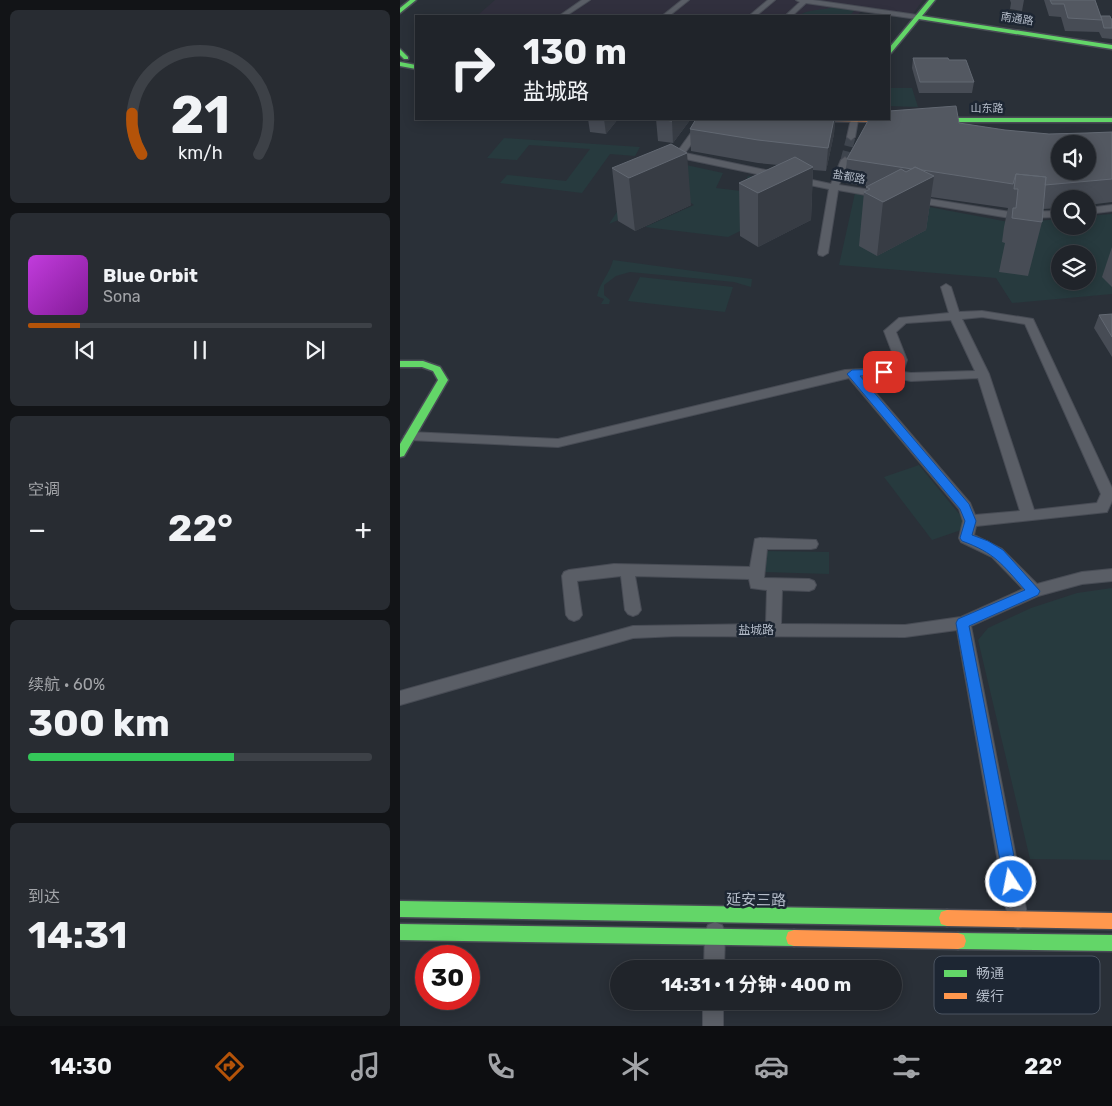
<!DOCTYPE html>
<html lang="zh">
<meta charset="utf-8">
<style>
body{margin:0;font-family:Rubik,"Noto Sans SC",sans-serif;background:#282c32;color:#f1f3f6;height:100vh;display:flex;flex-direction:column;font-size:19px;white-space:nowrap}
*{box-sizing:border-box;margin:0}
p{font-size:16px;color:#a2a4a8}
.icon{flex:none;width:28px;height:28px;fill:none;stroke:currentColor;stroke-width:2;stroke-linecap:round;stroke-linejoin:round}
.map{position:relative;flex:1;overflow:hidden}
.drawer{display:flex;flex-direction:column;gap:10px;padding:10px;background:#121417;width:400px}
.drawer>*{flex:none}
.hud{position:absolute;left:15px;top:15px;width:475px;height:105px;border-radius:0px;box-shadow:0 2px 12px #0003,0 0 0 1px #3d4147;background:#20242a;color:#f1f3f6;overflow:hidden}
.buttons{position:absolute;left:651px;top:135px;display:grid;gap:10px}
.buttons a{display:grid;place-items:center;width:45px;height:45px;border-radius:50%;background:#20242a;box-shadow:0 2px 12px #0003,0 0 0 1px #3d4147;font-size:25px}
.speed{position:absolute;left:15px;top:945px;display:flex;gap:10px;font-size:25px;font-weight:700;text-align:center}
.speed>*{display:grid;place-content:center;width:65px;height:65px;border-radius:50%;background:#20242a;box-shadow:0 2px 12px #0003,0 0 0 1px #3d4147;line-height:1}
.speed .limit{border:8px solid #d22;background:#fff;color:#111}
.pin{position:absolute;display:grid;place-items:center;width:42px;height:42px;color:#fff;margin:-21px;border-radius:10px;box-shadow:0 2px 8px #0006}
.me{position:absolute;width:55px;margin:-28px;rotate:349deg;stroke-linejoin:round;filter:drop-shadow(0 0 4px #0008)}
.turn{display:flex;align-items:center;gap:18px;height:105px;padding:0 25px;font-size:22px}
.turn .icon{width:65px;height:65px;stroke-width:2.5}
.turn b{display:block;font-size:35px;line-height:42px}
.big{font-size:38px;font-weight:700;line-height:1.1}
.drawer .widget{flex:1;display:flex;flex-direction:column;justify-content:center;gap:8px;min-width:0;padding:0 18px;border-radius:8px;background:#282c32}
.drawer .dial{align-items:center;gap:0}
.dial svg{height:130px;overflow:visible;fill:none;stroke:#3d4147;stroke-width:7;stroke-linecap:round;text-anchor:middle}
.dial text{fill:#f1f3f6;stroke:none}
.song{display:flex;align-items:center;gap:15px}
.cover{width:60px;height:60px;border-radius:8px;background:linear-gradient(135deg,hsl(290 70% 55%),hsl(290 70% 35%))}
.played{height:5px;border-radius:2px;background:linear-gradient(90deg,#b45309 15%,#3d4147 15%)}
.keys{display:flex;justify-content:space-around;direction:ltr}
.heat{display:flex;justify-content:space-between;align-items:center;font-size:28px;direction:ltr}
.charge{height:8px;border-radius:4px;background:linear-gradient(90deg,#34c759 60%,#3d4147 0)}
.trip{position:absolute;left:210px;top:960px;width:292px;height:50px;border-radius:25px;background:#20242a;box-shadow:0 2px 12px #0003,0 0 0 1px #3d4147;font-weight:700;line-height:50px;text-align:center}
.tab-bar{display:flex;height:80px;justify-content:space-around;align-items:center;background:#0d0e11;color:#a2a4a8}
.tab-bar .icon{width:35px;height:35px}
.tab-bar .selected{color:#b45309}
.tab-bar b{font-size:22px;color:#f1f3f6}
main{display:flex;flex:1;min-height:0}
.map>svg:first-child{display:block}
.medical{fill:#31303e}
.green{fill:#273a3e;fill-rule:evenodd}
.lines{fill:none;stroke-linecap:round;stroke-linejoin:round}
.street-tunnel{stroke:#3f454e;stroke-width:9;stroke-dasharray:9 5;stroke-linecap:butt}
.street-casing{stroke:#484c55;stroke-width:2}
.fast-casing{stroke:#484c55;stroke-width:3}
.slow-casing{stroke:#484c55;stroke-width:3}
.street{fill:#5a5e66;fill-rule:evenodd}
.fast{fill:#63d668;fill-rule:evenodd}
.slow{fill:#ff974d;fill-rule:evenodd}
.wall{fill:#474c55}
.shaded-wall{fill:#373c44}
.building{fill:#535861;stroke:#626872;fill-rule:evenodd}
.route{fill:#1a73e8;stroke:#114b97}
.labels{text-anchor:middle;dominant-baseline:central;stroke-width:5;stroke-linejoin:round;paint-order:stroke}
.far-street-label{font-size:11px;fill:#b4bcc9;stroke:#1d2633}
.street-label{font-size:12px;fill:#b4bcc9;stroke:#1d2633}
.near-street-label{font-size:15px;fill:#b4bcc9;stroke:#1d2633}
.key{fill:#1d2633;stroke:#4a5360;stroke-width:1}
.key-label{font-size:14px;fill:#b4bcc9}
</style>
<main>
<section class="drawer">
<div class="widget dial"><svg viewBox="0 0 100 80">
<path d="M14 69A42 42 0 1 1 86 69"/>
<path d="M14 69A42 42 0 0 1 8 44" stroke="#b45309"/>
<text x="50" y="56" font-size="32" font-weight="700">21</text>
<text x="50" y="72" font-size="11">km/h</text>
</svg></div>
<div class="widget">
<div class="song"><i class="cover"></i><div><b>Blue Orbit</b><p>Sona</p></div></div>
<div class="played"></div>
<div class="keys"><svg class="icon" aria-label="previous" viewBox="0 0 24 24"><path d="M18 5L8 12l10 7zM5 5v14"/></svg><svg class="icon" aria-label="pause" viewBox="0 0 24 24"><path d="M8 5v14M16 5v14"/></svg><svg class="icon" aria-label="next" viewBox="0 0 24 24"><path d="M6 5l10 7-10 7zM19 5v14"/></svg></div>
</div>
<div class="widget"><p>空调</p>
<div class="heat"><a>−</a><b class="big">22°</b><a>+</a></div>
</div>
<div class="widget"><p>续航 · 60%</p><b class="big">300 km</b><div class="charge"></div></div>
<div class="widget"><p>到达</p><b class="big">14:31</b></div>
</section>
<div class="map">
<svg width="712" height="1026" viewBox="0 0 712 1026">
<rect width="100%" height="100%" fill="#2a3038"/>
<!-- medical -->
<path class="medical" d="M95,0H523L510,18L462,11L456,16H91L79,14Z"/>
<!-- green -->
<path class="green" d="M437,6L456,9L449,16H399C408,8 425,11 437,6Z
M489,88H512L518,107L489,106Z
M104,138L240,147L235,156L210,154L182,193L100,183L107,175L166,181L190,149L129,145L117,160L87,158Z
M277,163L323,173L316,188L341,191L348,176L395,183L386,208L328,237L245,227L294,205L278,194L209,224L241,175Z
M455,193L614,223L660,219V226H688V216L712,214V294L612,303L596,278L439,265ZM660,254H688V281H660Z
M213,260L352,279L351,287L334,282L230,272L216,276L204,285V295L210,300L209,304H201L204,299L197,296C200,282 210,273 213,260Z
M240,277L333,287L325,312L228,301Z
M519,465L565,521L561,530L532,540L484,477Z
M364,551L429,552V574L363,572Z
M712,588V860L630,859L578,640L588,628L631,608L677,593Z"/>
<g class="lines">
<!-- street-tunnel -->
<path class="street-tunnel" d="M445,160L451,137"/>
<!-- street casing -->
<g class="street-casing">
<path id="street" d="M182,0H190L166,16H159Z
M282,0H289L269,16H262Z
M368,0H375L356,16H349Z
M396,0H413L517,15L520,17L517,19L406,3L392,16H385L400,2Z
M301,119H309L285,153L431,184L441,160L445,157L449,160L439,185L483,192L488,195L483,198L438,190L428,253L423,256L419,255L418,253L429,189L276,157L275,155Z
M451,119L458,120L455,137L451,140L447,137Z
M511,196L610,212L660,211V217L610,218L508,201V197Z
M712,205V211L688,214V208Z
M546,284L551,287L559,312L582,311L633,319L712,488V501L707,512L576,526L574,535L602,549L637,584L682,572L712,569V581L682,584L638,596L571,626L628,919L625,926L618,929L611,926L608,919L557,630L505,637L277,636L233,638L0,705V691L233,626L366,624L367,590L351,588L349,579L235,576L241,610L238,614L233,616L228,614L225,610L221,576L177,581L182,615L179,619L174,621L169,619L166,615L162,576L164,572L169,570L214,564L350,567L355,539L360,538L416,540L418,544L416,548L411,549H367L364,578L409,579L414,581L416,585L414,589L409,591L382,590L381,624L505,625L561,617L623,589L592,557L561,542L559,538L563,521L559,509L449,378L158,447L10,440L4,436L10,432L158,439L445,370L484,368L492,370L495,360L484,331L499,318L549,313L541,287ZM582,317L625,324L701,494L697,503L634,510L589,374L562,319ZM551,320L575,371L511,373L503,372L507,360L496,332L506,323ZM484,376L511,381L578,378L620,511L575,515L570,503L462,377Z
M315,922L322,925L325,932L324,969H304L305,932L308,925Z
M303,1001H323V1026H303Z"/>
</g>
<!-- fast casing -->
<g class="fast-casing">
<path id="fast" d="M10,0H16L0,13V8Z
M529,0H535L522,16L712,45V49L519,19L491,53L489,54V48Z
M0,49L8,57V59H4L0,55Z
M0,62L16,65V69L0,66Z
M712,118V122H531L528,120L531,118Z
M0,361H23L40,367L48,380L4,456L0,457V444L38,380L33,371L22,367H0Z
M0,901L547,910L553,912L555,918L553,924L547,926L0,917Z
M0,924L394,930L400,932L402,938L400,944L394,946L0,940Z
M558,933L712,935V951L558,949L552,947L550,941L552,935Z"/>
</g>
<!-- slow casing -->
<g class="slow-casing">
<path id="slow" d="M489,118H498L501,120L498,122L433,121L430,119Z
M547,910L712,913V929L547,926L541,924L539,918L541,912Z
M394,930L558,933L564,935L566,941L564,947L558,949L394,946L388,944L386,938L388,932Z"/>
</g>
<!-- street -->
<use href="#street" class="street"/>
<!-- fast -->
<use href="#fast" class="fast"/>
<!-- slow -->
<use href="#slow" class="slow"/>
</g>
<!-- wall -->
<path class="wall" d="M610,0H624L622,11L610,9L611,3Z
M644,0H695L701,16L712,19V39L702,38L699,32L665,31L661,17L649,16Z
M513,58L574,82L572,93H519L512,68Z
M188,119H218L206,134L190,132Z
M256,119H290V120L273,143L258,141Z
M296,119H435L434,134L426,171L413,170L411,220L358,247L340,236L339,183L378,165L358,163L291,151L290,129Z
M559,123L605,130L649,134L686,133L712,132V202L688,205V199H660V208L643,209L642,222L628,276L599,272L601,262L605,243L602,242L604,227L608,208L531,197L526,230L477,256L459,246L464,192L466,191V186L445,183L447,159Z
M212,168L291,205L235,231L218,221Z
M712,247V287L702,277Z
M712,314V357L694,328L699,315Z"/>
<!-- shaded-wall -->
<path class="shaded-wall" d="M204,119H218L206,134Z
M273,119H290V120L273,143L272,121Z
M434,119H435L434,134L426,171L428,148Z
M287,153L291,205L235,231L229,178Z
M413,167L411,220L358,247V193Z
M534,176L526,230L477,256L483,202Z"/>
<!-- building -->
<path class="building" d="M650,0H695L702,20L668,18L664,4H652Z
M701,16H710L711,19H712V28H704Z
M513,58H548L549,60H566L574,82H520Z
M556,106L559,123L605,130L649,134L686,133L712,132V179L645,185L646,177L616,174L613,184L522,170L515,167L512,169L447,159L469,119H489V111ZM660,144H688V171H660Z
M256,119H273L272,121Z
M296,119H434L428,148L358,140L290,129Z
M271,144L287,153L229,178L212,168Z
M395,157L413,167L358,193L339,183Z
M515,167L534,176L483,202L464,192L470,189L466,187L501,169L506,172Z
M616,174L646,177L642,222L612,218L613,208H616L618,189H614Z
M712,314V337L699,315Z"/>
<!-- route -->
<path class="route" d="M484,369L489,372L488,374L460,376L569,504L576,521L572,535L588,541L603,550L640,591L638,595L569,626L619,882L617,888L611,890L606,888L604,882L556,623L558,619L625,590C602,564 595,553 562,541L560,538L565,521L560,509L447,374L452,370Z"/>
<g class="labels">
<!-- far-street labels -->
<g class="far-street-label">
<text transform="translate(617 19) rotate(9)">南通路</text>
<text x="587" y="108">山东路</text>
<text transform="translate(449 177) rotate(10)">盐都路</text>
</g>
<!-- street labels -->
<g class="street-label">
<text x="356" y="630">盐城路</text>
</g>
<!-- near-street labels -->
<g class="near-street-label">
<text transform="translate(356 900) rotate(1)">延安三路</text>
</g>
</g>
<!-- legend -->
<rect x="534" y="956" width="166" height="58" rx="8" class="key"/>
<rect x="544" y="970" width="23" height="7" fill="#63d668"/>
<rect x="544" y="993" width="23" height="6" fill="#ff974d"/>
<g class="key-label">
<text x="576" y="978">畅通</text>
<text x="576" y="1001">缓行</text>
</g>
</svg>
<div class="buttons">
<a><svg class="icon" aria-label="sound" viewBox="0 0 24 24"><path d="M4 9h4l5-4v14l-5-4H4zM17 9q2 3 0 6"/></svg></a>
<a><svg class="icon" aria-label="search" viewBox="0 0 24 24"><circle cx="10" cy="10" r="6"/><path d="M15 15l6 6"/></svg></a>
<a><svg class="icon" aria-label="layers" viewBox="0 0 24 24"><path d="M12 4l9 5-9 5-9-5zM3 14l9 5 9-5"/></svg></a>
</div>
<div class="speed"><div class="limit">30</div></div>
<div class="pin" style="left:484px;top:372px;background:#d93025"><svg class="icon" aria-label="arrive" viewBox="0 0 24 24"><path d="M6 21V4h12l-3 4 3 4H6"/></svg></div>
<svg class="me" style="left:611px;top:882px" viewBox="-20 -20 40 40"><circle r="17" fill="#1a73e8" stroke="#fff" stroke-width="3"/><path d="M0-11L8 9 0 5-8 9z" fill="#fff"/></svg>
<div class="trip">14:31 · 1 分钟 · 400 m</div>
<div class="hud">
<div class="turn"><svg class="icon" aria-label="right" viewBox="0 0 24 24"><path d="M7 20v-9h11M14 6l5 5-5 5"/></svg><div><b>130 m</b>盐城路</div></div>
</div>
</div>
</main>
<nav class="tab-bar">
<b>14:30</b>
<svg class="icon selected" aria-label="directions" viewBox="0 0 24 24"><path d="M12 3l9 9-9 9-9-9zM9 14v-3h6M13 9l2 2-2 2"/></svg>
<svg class="icon" aria-label="music" viewBox="0 0 24 24"><path d="M9 18V5l10-2v13"/><circle cx="6" cy="18" r="3"/><circle cx="16" cy="16" r="3"/></svg>
<svg class="icon" aria-label="phone" viewBox="0 0 24 24"><path d="M5 4h4l2 5-3 2q2 4 5 5l2-3 5 2v4C11 20 4 13 5 4z"/></svg>
<svg class="icon" aria-label="climate" viewBox="0 0 24 24"><path d="M12 3v18M4 7l16 10M4 17L20 7"/></svg>
<svg class="icon" aria-label="car" viewBox="0 0 24 24"><path d="M5 17H2v-5l4-1 3-4h7l3 4 3 1v5h-3M9 17h6M6 11h13"/><circle cx="7" cy="17" r="2"/><circle cx="17" cy="17" r="2"/></svg>
<svg class="icon" aria-label="filters" viewBox="0 0 24 24"><path d="M4 7h16M4 17h16"/><circle cx="9" cy="7" r="2"/><circle cx="15" cy="17" r="2"/></svg>
<b>22°</b>
</nav>
